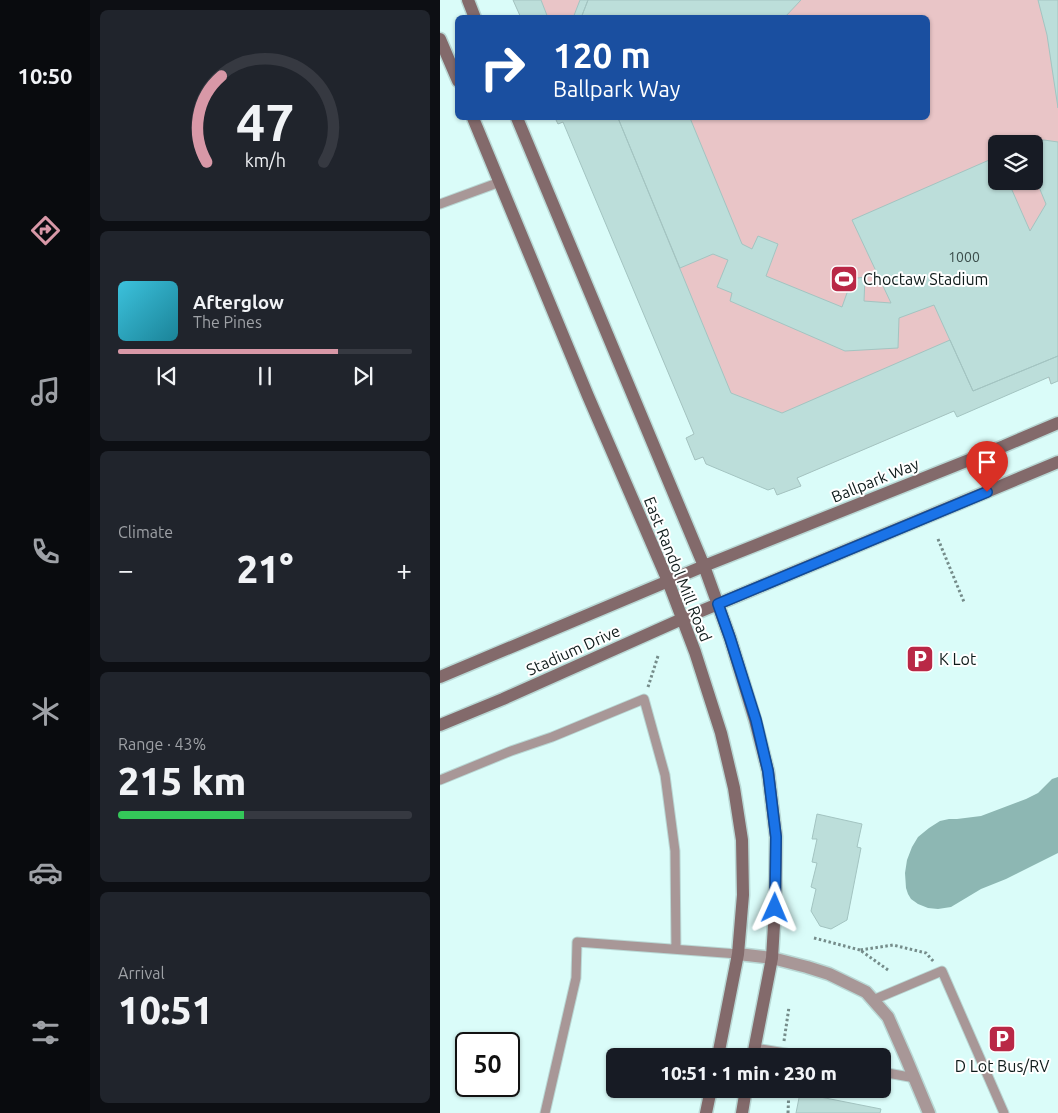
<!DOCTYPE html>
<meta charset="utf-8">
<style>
body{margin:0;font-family:Ubuntu,sans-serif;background:#20242c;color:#f1f3f6;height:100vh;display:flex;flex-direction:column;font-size:19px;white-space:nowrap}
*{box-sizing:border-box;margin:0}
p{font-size:16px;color:#9ea1a6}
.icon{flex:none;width:28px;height:28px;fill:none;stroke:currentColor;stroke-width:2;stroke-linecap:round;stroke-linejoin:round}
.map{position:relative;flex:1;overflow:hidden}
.panel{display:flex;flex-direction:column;gap:10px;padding:10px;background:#0d0f14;width:350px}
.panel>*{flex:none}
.top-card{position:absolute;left:15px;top:15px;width:475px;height:105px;border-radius:8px;box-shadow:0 1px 4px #0004;background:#1a4fa0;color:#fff;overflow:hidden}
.controls{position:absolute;left:548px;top:135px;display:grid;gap:10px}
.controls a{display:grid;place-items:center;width:55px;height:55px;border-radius:8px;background:#171b24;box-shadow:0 1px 4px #0004;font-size:25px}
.speed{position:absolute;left:15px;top:1032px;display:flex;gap:10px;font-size:25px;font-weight:700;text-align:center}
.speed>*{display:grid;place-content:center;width:65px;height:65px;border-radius:50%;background:#171b24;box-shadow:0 1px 4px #0004;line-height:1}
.speed .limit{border:2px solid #111;border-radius:8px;background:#fff;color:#111}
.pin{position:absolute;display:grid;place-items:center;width:42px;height:42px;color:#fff;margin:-51px -21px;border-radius:50% 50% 50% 0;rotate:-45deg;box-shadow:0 0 5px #0007}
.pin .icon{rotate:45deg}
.me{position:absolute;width:55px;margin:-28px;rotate:1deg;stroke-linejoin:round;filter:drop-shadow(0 0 4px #0008)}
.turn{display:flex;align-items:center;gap:18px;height:105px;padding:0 15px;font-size:22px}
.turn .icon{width:65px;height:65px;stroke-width:2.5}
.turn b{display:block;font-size:35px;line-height:42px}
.big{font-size:38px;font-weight:800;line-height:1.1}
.panel .widget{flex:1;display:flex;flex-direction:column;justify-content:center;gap:8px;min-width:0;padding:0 18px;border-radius:8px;background:#20242c}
.panel .dial{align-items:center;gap:0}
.dial svg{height:130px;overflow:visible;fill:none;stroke:#363941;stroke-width:7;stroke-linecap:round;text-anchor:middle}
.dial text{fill:#f1f3f6;stroke:none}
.song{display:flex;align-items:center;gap:15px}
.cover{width:60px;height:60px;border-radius:8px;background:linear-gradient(135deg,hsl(190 70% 55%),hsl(190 70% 35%))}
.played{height:5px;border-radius:2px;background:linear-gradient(90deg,#d898a7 75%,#363941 75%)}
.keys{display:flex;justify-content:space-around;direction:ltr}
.heat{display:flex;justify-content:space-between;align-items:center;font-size:28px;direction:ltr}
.charge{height:8px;border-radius:4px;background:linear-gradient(90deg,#34c759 43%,#363941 0)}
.trip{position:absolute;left:166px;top:1048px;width:285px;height:50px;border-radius:8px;background:#171b24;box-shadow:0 1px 4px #0004;font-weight:800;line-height:50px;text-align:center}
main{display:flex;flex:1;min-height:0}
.tab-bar{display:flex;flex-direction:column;width:90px;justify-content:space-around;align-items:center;background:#090b0e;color:#9ea1a6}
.tab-bar .icon{width:35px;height:35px}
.tab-bar .current{color:#d898a7}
.tab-bar b{font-size:22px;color:#f1f3f6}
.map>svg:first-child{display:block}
.green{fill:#e9c5c7;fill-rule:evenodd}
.water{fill:#8db7b3}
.building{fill:#bcdeda;stroke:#a3c4c1}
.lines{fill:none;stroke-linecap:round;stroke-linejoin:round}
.lane-casing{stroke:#b9d8d5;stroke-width:11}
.street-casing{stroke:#b9d8d5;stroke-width:15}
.secondary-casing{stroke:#b9d8d5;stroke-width:15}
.path{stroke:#758c8a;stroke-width:3;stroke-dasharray:2.5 2.5;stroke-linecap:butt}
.lane{stroke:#a89797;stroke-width:9}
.street{stroke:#a89797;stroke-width:12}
.secondary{stroke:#836a6b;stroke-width:12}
.route-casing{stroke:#114b97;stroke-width:12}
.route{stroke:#1a73e8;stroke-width:9}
.labels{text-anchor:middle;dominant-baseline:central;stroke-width:4;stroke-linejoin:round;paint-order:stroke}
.number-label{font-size:14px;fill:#3a4c4a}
.poi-label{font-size:16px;fill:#0e1b1a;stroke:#fff;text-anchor:start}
.street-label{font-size:16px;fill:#0e1b1a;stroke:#fff}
</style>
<main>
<nav class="tab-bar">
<b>10:50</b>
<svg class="icon current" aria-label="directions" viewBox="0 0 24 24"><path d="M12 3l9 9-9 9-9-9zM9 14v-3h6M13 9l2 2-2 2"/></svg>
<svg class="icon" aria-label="music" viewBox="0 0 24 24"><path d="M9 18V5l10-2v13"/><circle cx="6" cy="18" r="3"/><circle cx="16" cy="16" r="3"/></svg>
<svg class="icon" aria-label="phone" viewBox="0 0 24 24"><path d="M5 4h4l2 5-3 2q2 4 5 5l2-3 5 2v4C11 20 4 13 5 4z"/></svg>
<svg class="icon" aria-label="climate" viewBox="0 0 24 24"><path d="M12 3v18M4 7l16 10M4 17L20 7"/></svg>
<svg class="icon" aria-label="car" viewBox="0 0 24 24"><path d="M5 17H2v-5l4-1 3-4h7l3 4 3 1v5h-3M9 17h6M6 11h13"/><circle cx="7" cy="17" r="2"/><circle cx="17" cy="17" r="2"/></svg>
<svg class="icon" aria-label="filters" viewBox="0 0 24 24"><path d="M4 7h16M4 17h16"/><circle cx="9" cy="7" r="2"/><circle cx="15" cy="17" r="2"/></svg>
</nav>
<section class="panel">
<div class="widget dial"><svg viewBox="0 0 100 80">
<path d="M14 69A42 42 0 1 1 86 69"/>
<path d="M14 69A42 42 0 0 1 23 16" stroke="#d898a7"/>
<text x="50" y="56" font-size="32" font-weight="700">47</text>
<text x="50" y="72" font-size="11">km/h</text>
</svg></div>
<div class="widget">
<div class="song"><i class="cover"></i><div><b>Afterglow</b><p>The Pines</p></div></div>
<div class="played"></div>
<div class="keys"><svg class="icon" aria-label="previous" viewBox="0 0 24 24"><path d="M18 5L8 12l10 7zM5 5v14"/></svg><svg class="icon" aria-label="pause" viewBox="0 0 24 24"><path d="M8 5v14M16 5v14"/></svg><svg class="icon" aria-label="next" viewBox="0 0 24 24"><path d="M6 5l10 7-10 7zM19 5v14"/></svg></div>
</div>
<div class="widget"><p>Climate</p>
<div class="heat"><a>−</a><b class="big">21°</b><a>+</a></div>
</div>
<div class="widget"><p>Range · 43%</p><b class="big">215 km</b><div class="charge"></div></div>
<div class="widget"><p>Arrival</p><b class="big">10:51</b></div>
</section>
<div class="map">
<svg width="618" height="1113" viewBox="0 0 618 1113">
<rect width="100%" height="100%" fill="#dafcf9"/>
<!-- green -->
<path class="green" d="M73,0H618V381L611,384L608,377L514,411L357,478L361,486L337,495L334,488L266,464L263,457L255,460L246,438L254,434L124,122L118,124L115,118H488V18H81ZM556,144H594V181H556Z"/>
<!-- water -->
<path class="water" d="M618,777V853L566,879L541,889L511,907L498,909L488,908L478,904L471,899L468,894L466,888L465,873L467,860L472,847L478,837L489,828L500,821L509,819H517L541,816L586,799L598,793L612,779Z"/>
<!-- building -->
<path class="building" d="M73,0H101L108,18H81Z
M140,0H148L141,18H133Z
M148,0H361L344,18H141Z
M598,0H618V108L607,35Z
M115,118H178L291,393L342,413L510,340L533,391L618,356V381L611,384L609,377L517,417L514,411L357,478L361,486L337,495L334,488L328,490L266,464L263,457L255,460L246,438L254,434L123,122L118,124Z
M178,118H250L302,244L312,249L318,236L338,244L326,276L402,307L413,276L418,278L425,277L424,301L451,303L412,220L556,157V181H568L590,231L606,204L594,175V144H581L580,141L604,140L618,142V356L533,391L494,305L459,318L458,348L405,351L290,301L292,293L277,287L288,260L273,254L240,268Z
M377,814L422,824L417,847L421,848L407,920L391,929L380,926L371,911L376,889L371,887L377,863L372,862L377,839H372Z
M360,1093L441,1109L440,1113H356Z"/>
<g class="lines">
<!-- lane casing -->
<g class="lane-casing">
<path id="lane" d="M0,204L60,182
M0,780L71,751L112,737L204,699L225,775L235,851L236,949
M433,1000L502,971L564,1113
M315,1048L363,1056
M442,1072L475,1078
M105,1113L136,978L137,942L298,954"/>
</g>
<!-- street casing -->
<g class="street-casing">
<path id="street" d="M298,954L332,958L367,967L389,974L426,992L448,1017L466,1058L489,1113"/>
</g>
<!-- secondary casing -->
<g class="secondary-casing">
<path id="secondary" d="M28,0L35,18
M0,39L18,81
M33,118L148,396L228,581L255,652L281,733L294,788L302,840L303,895L298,954L278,1056
M77,118L264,566L290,638L315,720L328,771L336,837L335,908L332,958L313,1056
M0,677L264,566L564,446L618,423
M0,725L63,699L242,619L618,462
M266,1113L271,1089
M302,1113L306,1089"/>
</g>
<!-- path -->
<path class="path" d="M498,539L524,602
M208,687L218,656
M374,938L420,950
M448,970L420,950L453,945L486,953L494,962
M344,1041L349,1007
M348,1113L349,1089"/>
<!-- lane -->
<use href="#lane" class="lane"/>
<!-- street -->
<use href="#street" class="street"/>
<!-- secondary -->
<use href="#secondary" class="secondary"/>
</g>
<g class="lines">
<!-- route casing -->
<g class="route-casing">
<path id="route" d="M335,908L336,837L328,771L316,720L290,638L278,604L547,492"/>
</g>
<!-- route -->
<use href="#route" class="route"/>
</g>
<!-- icons -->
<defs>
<g id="stadium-square" transform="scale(1.4375)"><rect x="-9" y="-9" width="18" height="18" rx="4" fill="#b92846" stroke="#fff"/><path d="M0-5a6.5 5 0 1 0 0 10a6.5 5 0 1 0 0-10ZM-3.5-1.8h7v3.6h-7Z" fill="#fff"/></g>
<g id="parking-square" transform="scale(1.4375)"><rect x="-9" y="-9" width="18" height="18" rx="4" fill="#b92846" stroke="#fff"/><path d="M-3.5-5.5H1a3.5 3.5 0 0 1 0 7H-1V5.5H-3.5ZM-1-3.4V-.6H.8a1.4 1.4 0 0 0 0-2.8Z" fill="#fff"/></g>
</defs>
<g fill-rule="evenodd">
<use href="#stadium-square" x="404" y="279"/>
<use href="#parking-square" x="480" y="659"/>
<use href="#parking-square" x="562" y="1039"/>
</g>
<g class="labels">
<!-- number labels -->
<g class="number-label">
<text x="524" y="257">1000</text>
</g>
<!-- poi labels -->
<g class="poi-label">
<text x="423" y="279">Choctaw Stadium</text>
<text x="499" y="659">K Lot</text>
<text x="562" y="1066" text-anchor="middle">D Lot Bus/RV</text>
</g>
<!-- street labels -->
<g class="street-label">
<text transform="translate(435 480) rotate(-22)">Ballpark Way</text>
<text transform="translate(238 569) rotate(68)">East Randol Mill Road</text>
<text transform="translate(133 650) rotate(-24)">Stadium Drive</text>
</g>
</g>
</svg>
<div class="controls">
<a><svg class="icon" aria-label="layers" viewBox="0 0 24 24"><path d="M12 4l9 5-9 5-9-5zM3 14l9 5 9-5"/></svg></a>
</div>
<div class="speed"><div class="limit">50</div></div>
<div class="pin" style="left:547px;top:492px;background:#d93025"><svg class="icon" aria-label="arrive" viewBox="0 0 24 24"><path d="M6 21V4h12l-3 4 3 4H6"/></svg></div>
<svg class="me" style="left:335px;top:908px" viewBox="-20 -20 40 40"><path d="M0-17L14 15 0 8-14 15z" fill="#1a73e8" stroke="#fff" stroke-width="4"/></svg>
<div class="trip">10:51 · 1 min · 230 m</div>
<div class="top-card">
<div class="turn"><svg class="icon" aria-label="right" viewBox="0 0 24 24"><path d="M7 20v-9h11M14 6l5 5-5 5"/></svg><div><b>120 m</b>Ballpark Way</div></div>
</div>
</div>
</main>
